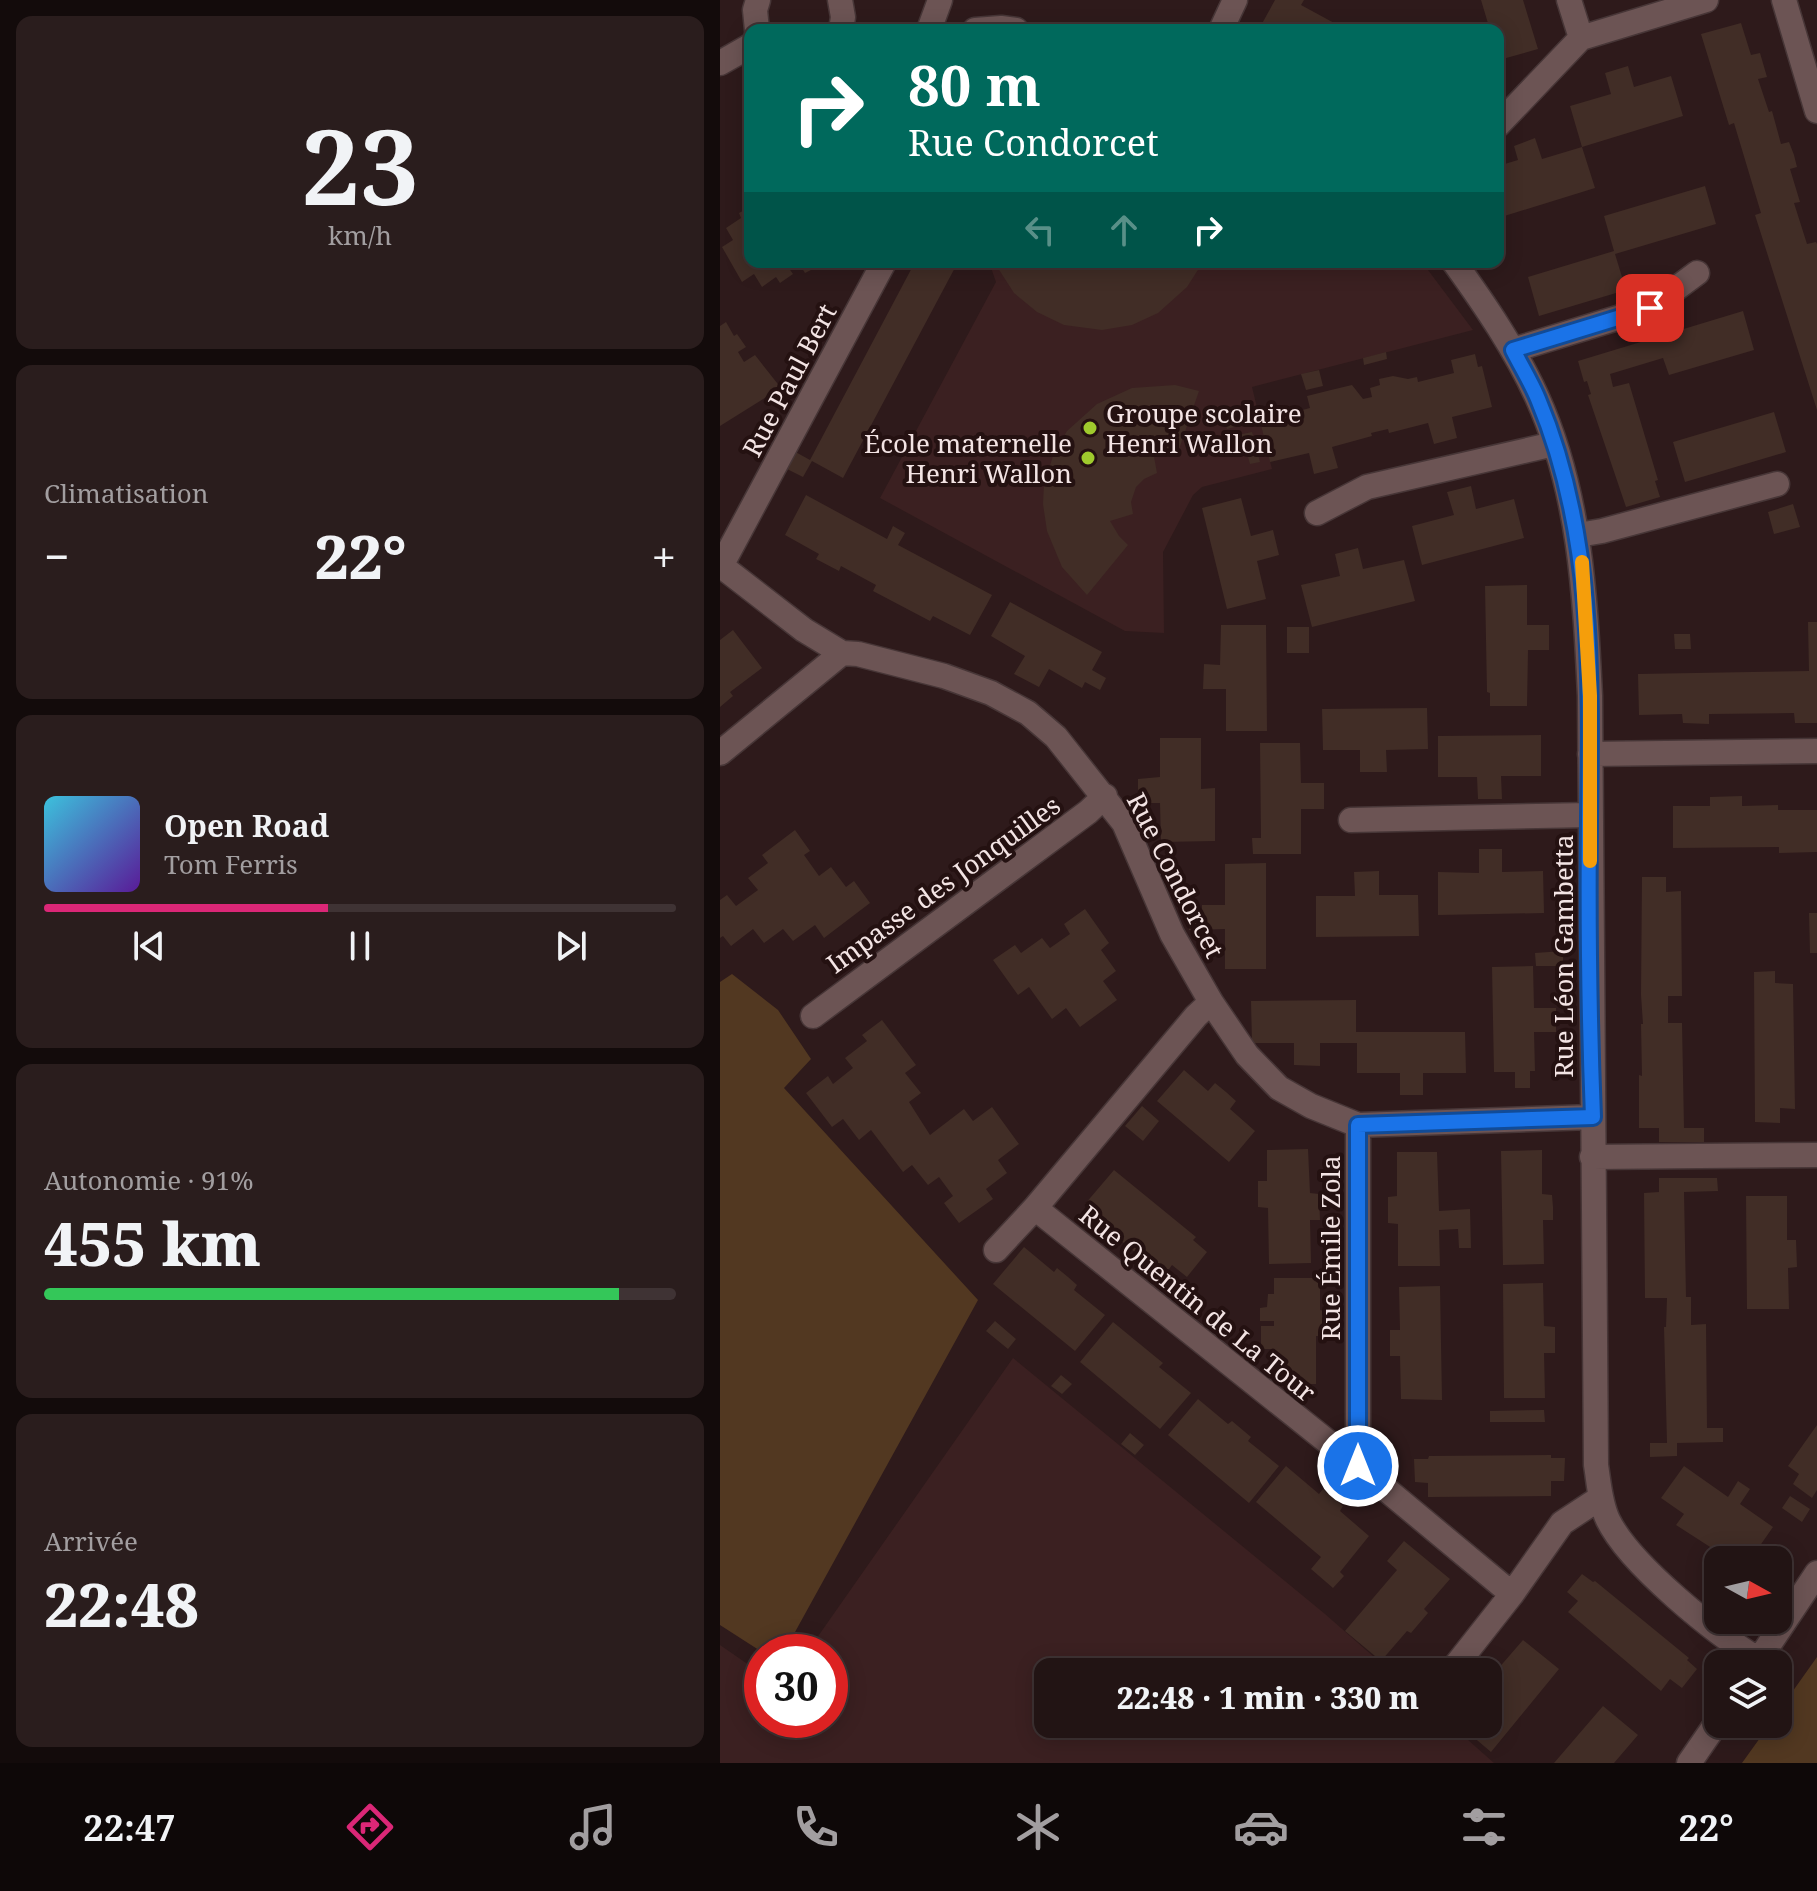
<!DOCTYPE html>
<html lang="fr">
<meta charset="utf-8">
<style>
body{margin:0;font-family:"Noto Serif",serif;background:#2a1d1d;color:#f1f3f6;height:100vh;display:flex;flex-direction:column;font-size:30px;white-space:nowrap}
*{box-sizing:border-box;margin:0}
p{font-size:26px;color:#a29ea0}
.icon{flex:none;width:44px;height:44px;fill:none;stroke:currentColor;stroke-width:2;stroke-linecap:round;stroke-linejoin:round}
.map{position:relative;flex:1;overflow:hidden}
.details{display:flex;flex-direction:column;gap:16px;padding:16px;background:#130b0b;width:720px}
.details>*{flex:none}
.top-card{position:absolute;left:24px;top:24px;width:760px;height:244px;border-radius:16px;box-shadow:0 4px 20px #0003,0 0 0 2px #3f3334;background:#00695c;color:#fff;overflow:hidden}
.needle{width:52px;rotate:98deg}
.tools{position:absolute;left:984px;top:1546px;display:grid;gap:16px}
.tools a{display:grid;place-items:center;width:88px;height:88px;border-radius:16px;background:#221414;box-shadow:0 4px 20px #0003,0 0 0 2px #3f3334;font-size:40px}
.speed{position:absolute;left:24px;top:1634px;display:flex;gap:16px;font-size:40px;font-weight:700;text-align:center}
.speed>*{display:grid;place-content:center;width:104px;height:104px;border-radius:50%;background:#221414;box-shadow:0 4px 20px #0003,0 0 0 2px #3f3334;line-height:1}
.speed .limit{border:12px solid #d22;background:#fff;color:#111}
.pin{position:absolute;display:grid;place-items:center;width:68px;height:68px;color:#fff;margin:-34px;border-radius:16px;box-shadow:0 4px 12px #0006}
.me{position:absolute;width:88px;margin:-44px;rotate:0deg;stroke-linejoin:round;filter:drop-shadow(0 0 6px #0008)}
.turn{display:flex;align-items:center;gap:28px;height:168px;padding:0 32px;font-size:36px}
.turn .icon{width:104px;height:104px;stroke-width:2.5}
.turn b{display:block;font-size:56px;line-height:68px}
.lanes{display:flex;align-items:center;height:76px;padding:0 32px;background:#0003;justify-content:center;gap:40px;direction:ltr}
.lanes .off{opacity:.35}
.big{font-size:60px;font-weight:800;line-height:1.1}
.details .widget{flex:1;display:flex;flex-direction:column;justify-content:center;gap:12px;min-width:0;padding:0 28px;border-radius:16px;background:#2a1d1d}
.details .dial{align-items:center;gap:0}
.dial b{font-size:104px;line-height:1}
.song{display:flex;align-items:center;gap:24px}
.cover{width:96px;height:96px;border-radius:12px;background:linear-gradient(135deg,hsl(190 70% 55%),hsl(270 70% 35%))}
.played{height:8px;border-radius:4px;background:linear-gradient(90deg,#db2777 45%,#3f3334 45%)}
.keys{display:flex;justify-content:space-around;direction:ltr}
.heat{display:flex;justify-content:space-between;align-items:center;font-size:44px;direction:ltr}
.charge{height:12px;border-radius:6px;background:linear-gradient(90deg,#34c759 91%,#3f3334 0)}
.trip{position:absolute;left:314px;top:1658px;width:468px;height:80px;border-radius:16px;background:#221414;box-shadow:0 4px 20px #0003,0 0 0 2px #3f3334;font-weight:800;line-height:80px;text-align:center}
.menu{display:flex;height:128px;justify-content:space-around;align-items:center;background:#0e0808;color:#a29ea0}
.menu .icon{width:56px;height:56px}
.menu .active{color:#db2777}
.menu b{font-size:36px;color:#f1f3f6}
main{display:flex;flex:1;min-height:0}
.map>svg:first-child{display:block}
.built{fill:#3b2021}
.green{fill:#523821}
.building{fill:#412d26}
.lines{fill:none;stroke-linecap:round;stroke-linejoin:round}
.minor-casing{stroke:#473637;stroke-width:27}
.minor{stroke:#6c5454;stroke-width:24}
.route-casing{stroke:#114b97;stroke-width:20}
.route{stroke:#1a73e8;stroke-width:14}
.slow{stroke:#f59e0b;stroke-width:14}
.poi-dot{fill:#9fca2d;stroke:#241111;stroke-width:3}
.labels{text-anchor:middle;dominant-baseline:central;stroke-width:8;stroke-linejoin:round;paint-order:stroke}
.street-label{font-size:26px;fill:#f3e4e4;stroke:#241111}
.poi-label{font-size:26px;fill:#f3e4e4;stroke:#241111;text-anchor:start}
</style>
<main>
<section class="details">
<div class="widget dial"><b>23</b><p>km/h</p></div>
<div class="widget"><p>Climatisation</p>
<div class="heat"><a>−</a><b class="big">22°</b><a>+</a></div>
</div>
<div class="widget">
<div class="song"><i class="cover"></i><div><b>Open Road</b><p>Tom Ferris</p></div></div>
<div class="played"></div>
<div class="keys"><svg class="icon" aria-label="previous" viewBox="0 0 24 24"><path d="M18 5L8 12l10 7zM5 5v14"/></svg><svg class="icon" aria-label="pause" viewBox="0 0 24 24"><path d="M8 5v14M16 5v14"/></svg><svg class="icon" aria-label="next" viewBox="0 0 24 24"><path d="M6 5l10 7-10 7zM19 5v14"/></svg></div>
</div>
<div class="widget"><p>Autonomie · 91%</p><b class="big">455 km</b><div class="charge"></div></div>
<div class="widget"><p>Arrivée</p><b class="big">22:48</b></div>
</section>
<div class="map">
<svg width="1097" height="1763" viewBox="0 0 1097 1763">
<rect width="100%" height="100%" fill="#2e1a1b"/>
<!-- built -->
<path class="built" d="M269,262H702L753,330L532,387L552,469L482,487L473,495L443,552L444,633L405,631L160,498L276,282Z
M293,1358L605,1614L671,1672H328V1724H730L774,1763H0V1645L42,1674V1720H110V1652H87Z"/>
<!-- green -->
<path class="green" d="M12,974L58,1010L91,1059L64,1088L258,1300L64,1652H42L0,1625V982Z
M1097,1657V1763H1022L1050,1724H1058V1712Z"/>
<!-- building -->
<path class="building" d="M555,0H584L581,5L627,30H542L539,29Z
M761,0H803L818,49L779,60L778,30H770Z
M1021,23L1031,55L1040,53L1047,77L1038,79L1049,112L1052,111L1061,144L1069,142L1074,155L1077,167L1070,169L1080,202L1074,203L1087,244L1096,242L1097,244V410L1035,215L1041,213L1014,123L1009,125L981,34Z
M908,66L914,87L951,76L963,116L862,147L850,106L891,94L885,73Z
M815,138L822,159L862,147L875,188L778,218V166L798,160L794,146Z
M985,186L996,224L895,254L906,290L819,316L808,277L894,251L884,216Z
M30,207V262H76L68,267L73,274L60,283L56,277L42,287L34,274L22,282L2,247L13,240L6,228L21,218L19,213Z
M78,262H107L85,273Z
M195,262H238L123,478L92,461L83,477L63,467L72,450L90,460Z
M274,262H483L467,287L438,313L412,325L382,330L344,325L317,312L294,293Z
M1023,311L1034,350L949,375L943,358L890,374L893,387L909,383L938,480L935,481L940,497L906,507L868,395L871,394L867,381L864,382L858,361Z
M6,322L14,336L17,334L26,347L18,352L24,362L35,355L61,388L0,426V326Z
M666,352L667,359L644,365L643,358Z
M755,354L758,367L762,366L772,407L732,417L737,438L714,444L708,423L669,433L668,429L651,433L652,436L612,447L618,468L594,474L589,453L550,462L540,421L590,408L587,396L611,390L632,385L643,399L652,397L650,388L660,385L659,379L673,376L688,379L697,377L698,382L734,373L731,360Z
M599,370L603,386L586,390L581,374Z
M455,385L479,391L458,452L433,451L437,473L424,479L416,487L411,502L413,514L390,521L399,536L408,545L367,595L342,567L327,531L323,504L324,484L334,453L347,431L377,404L412,388Z
M527,410L530,423L507,429L503,416Z
M1054,412L1066,452L965,482L953,442Z
M532,432L536,446L521,449L518,435Z
M536,448L540,462L530,464L526,450Z
M751,486L756,509L794,499L804,538L702,565L692,526L734,515L727,492Z
M86,495L167,539L173,526L185,533L178,545L272,595L250,635L213,616L210,621L153,591L156,585L121,566L119,571L96,559L99,554L65,535Z
M521,498L531,536L553,530L559,555L537,561L546,599L507,609L482,508Z
M1073,504L1080,527L1054,534L1048,512Z
M638,548L643,569L684,560L695,601L592,627L581,585L620,576L615,554Z
M807,585V625H829V650H808L807,706H770V693L767,692L765,586Z
M290,602L382,652L372,670L386,678L380,690L365,682L362,688L329,669L319,687L294,674L305,656L271,636Z
M1088,622H1097V723H1075L1074,713L989,714V724L963,723L962,714L919,715L918,674L1089,671Z
M501,625H546L547,731H506V689H483L484,664L500,665Z
M567,627H589V653H567Z
M13,630L42,668L10,692L13,696L0,707V640Z
M954,634H970L971,649H955Z
M707,708L708,749L666,750L667,772H640V750H603L602,709Z
M821,735V776H781L782,799H758L757,777H718V736Z
M440,738H481V789L495,788V841L441,842L440,803H418V779L440,777Z
M540,743H580L581,783H604V809H581V854H533L532,838H541Z
M1022,796V806L1058,805V810H1097V852L1059,853V847L953,848V806H990V797Z
M75,830L90,851L84,855L99,876L111,867L126,887L134,881L150,903L104,938L95,925L73,941L63,929L44,943L33,929L11,946L3,936L0,938V900L7,895L16,906L38,890L28,878L48,863L42,855Z
M759,849H782V872L823,871L824,913L718,915V872L759,873Z
M546,863V969H505V929L469,930L468,918H482V905H505V864Z
M659,871V895H698L699,936L596,937V896H635L634,872Z
M922,877H946V892L961,891L962,996H948V1023H962L964,1128H984V1142H939V1128H919V1075L922,1076L921,1024H923L921,995Z
M365,909L389,943L381,950L396,971L383,981L397,1000L360,1027L346,1008L332,1019L309,987L298,995L273,960L295,945L301,953L322,938L330,948L350,934L344,924Z
M1089,913H1097V953H1090Z
M843,951V966H816L815,953Z
M813,966L814,1008H836V1032H814L815,1071H810V1088H795V1072H774L772,967Z
M1055,971V983L1073,984L1075,1109L1060,1108V1123L1035,1122L1034,972Z
M636,1000V1032H745L746,1073H703V1095H680V1073H637V1043H600V1066L574,1065V1043H532L531,1001Z
M162,1020L196,1065L185,1073L201,1093L189,1102L210,1135L244,1109L253,1121L272,1107L299,1144L278,1160L287,1173L266,1189L273,1199L239,1223L224,1203L233,1196L219,1177L208,1185L192,1165L183,1172L151,1130L139,1140L123,1119L112,1127L86,1093L108,1076L113,1084L133,1068L125,1058L147,1041L142,1035Z
M464,1070L488,1091L495,1083L506,1092L516,1101L510,1109L535,1131L509,1162L437,1101Z
M422,1106L439,1121L423,1141L405,1126Z
M588,1149L590,1193L599,1194L600,1220H590L591,1263L549,1264L548,1208L538,1207V1181H547V1150Z
M822,1150V1194L832,1195L833,1207V1220H823L824,1264L783,1265L781,1151Z
M677,1152H717L719,1211L750,1209L751,1248H739L738,1229L719,1230L720,1266H678V1224L668,1223V1197L677,1196Z
M394,1170L476,1237L473,1240L487,1252L467,1277L452,1265L444,1276L393,1234L396,1230L365,1204Z
M939,1178H997L998,1191L964,1192L966,1297H971V1325L986,1324L987,1428H1003V1442L957,1443V1456L930,1457V1443H947L944,1327H946L947,1298H925L924,1193L939,1192Z
M1026,1196H1067V1240H1076L1077,1267L1068,1268L1069,1309H1027Z
M304,1247L334,1272L337,1268L348,1277L357,1285L354,1290L385,1315L355,1351L273,1284Z
M554,1278H600V1310L605,1311V1336H596V1384H575V1373L573,1381L563,1382L564,1373H555V1349H541V1326H554V1321H540V1308L547,1307L548,1294H554Z
M823,1283L824,1326L835,1327V1353H824L825,1398H784L783,1284Z
M720,1286L722,1400L681,1399L680,1356H670V1330H680L679,1287Z
M275,1321L296,1339L288,1349L266,1331Z
M393,1322L443,1363L439,1367L471,1393L440,1429L360,1362Z
M341,1375L352,1384L342,1394L331,1386Z
M478,1399L508,1424L512,1421L531,1437L528,1441L559,1466L529,1503L448,1435Z
M824,1410L825,1422H770V1411Z
M1097,1425V1490L1092,1498L1073,1484L1079,1474L1068,1466Z
M410,1433L424,1445L415,1455L401,1444Z
M831,1455V1458H845L844,1481H831V1496L708,1497V1483L695,1482L694,1459H708L709,1456Z
M566,1466L599,1494L603,1489L623,1506L620,1511L649,1536L620,1572L624,1576L613,1588L591,1569L601,1557L536,1502Z
M964,1466L1008,1497L1018,1481L1030,1489L1020,1504L1053,1527L1030,1560L1007,1544L1001,1554L956,1525L964,1514L941,1498Z
M1070,1496L1090,1509L1082,1522L1062,1508Z
M684,1541L730,1579L704,1609L708,1613L691,1633L687,1631L661,1661L625,1631L677,1570L667,1561Z
M862,1574L873,1582L875,1581L969,1658L967,1660L977,1669L962,1688L950,1679L941,1691L848,1612L858,1601L847,1592Z
M803,1640L839,1669L771,1752L738,1724H768V1672L773,1666L777,1670Z
M883,1706L918,1735L894,1763H834Z"/>
<g class="lines">
<!-- minor casing -->
<g class="minor-casing">
<path id="minor" d="M120,0L123,17L121,30
M849,0L861,38
M1064,0L1097,111
M37,30L35,10L38,0
M209,30L220,0
M255,30L281,28L296,30
M501,30L515,0
M0,63L30,46
M778,125L861,38L986,0
M734,262C765,305 795,349 817,397C860,492 865,594 870,696L876,1465C879,1484 880,1503 888,1520C910,1565 996,1634 1039,1660
M793,350L930,308L977,273
M597,513L647,487L834,444
M858,535L882,531L1057,484
M0,565L84,630L122,653L138,654L224,676L271,693L308,713L336,737L404,823L452,934L491,1002L527,1055L559,1088L591,1106L638,1125L873,1117
M1,566L164,262
M0,753L122,653
M870,754L1097,751
M631,820L869,815
M93,1016L368,812L385,796
M638,1125V1466
M872,1157L1097,1155
M315,1208L638,1466L792,1594
M276,1250L315,1208L476,1016L491,1002
M1036,1664L1097,1573
M733,1669L792,1594L842,1523L880,1498
M969,1763L998,1721"/>
</g>
<!-- minor -->
<use href="#minor" class="minor"/>
</g>
<g class="lines">
<!-- route casing -->
<g class="route-casing">
<path id="route" d="M638,1466V1125L873,1117C869,1018 868,918 869,819C871,677 874,532 818,399C811,382 801,366 793,350L930,308"/>
</g>
<!-- route -->
<use href="#route" class="route"/>
<!-- slow -->
<path class="slow" d="M862,562L870,696V861"/>
</g>
<!-- markers -->
<g class="poi-dot">
<circle cx="370" cy="428" r="8"/>
<circle cx="368" cy="458" r="8"/>
</g>
<g class="labels">
<!-- street labels -->
<g class="street-label">
<text transform="translate(69 380) rotate(-62)">Rue Paul Bert</text>
<text transform="translate(456 875) rotate(63)">Rue Condorcet</text>
<text transform="translate(223 884) rotate(-36)">Impasse des Jonquilles</text>
<text transform="translate(843 956) rotate(-90)">Rue Léon Gambetta</text>
<text transform="translate(610 1248) rotate(-90)">Rue Émile Zola</text>
<text transform="translate(478 1303) rotate(39)">Rue Quentin de La Tour</text>
</g>
<!-- poi labels -->
<g class="poi-label">
<text x="386" y="413">Groupe scolaire<tspan x="386" dy="30">Henri Wallon</tspan></text>
<text x="352" y="443" text-anchor="end">École maternelle<tspan x="352" dy="30">Henri Wallon</tspan></text>
</g>
</g>
</svg>
<div class="tools">
<a><svg class="needle" viewBox="-14 -14 28 28"><path d="M0-13l5 13h-10z" fill="#e53935"/><path d="M0 13l5-13h-10z" fill="#a29ea0"/></svg></a>
<a><svg class="icon" aria-label="layers" viewBox="0 0 24 24"><path d="M12 4l9 5-9 5-9-5zM3 14l9 5 9-5"/></svg></a>
</div>
<div class="speed"><div class="limit">30</div></div>
<div class="pin" style="left:930px;top:308px;background:#d93025"><svg class="icon" aria-label="arrive" viewBox="0 0 24 24"><path d="M6 21V4h12l-3 4 3 4H6"/></svg></div>
<svg class="me" style="left:638px;top:1466px" viewBox="-20 -20 40 40"><circle r="17" fill="#1a73e8" stroke="#fff" stroke-width="3"/><path d="M0-11L8 9 0 5-8 9z" fill="#fff"/></svg>
<div class="trip">22:48 · 1 min · 330 m</div>
<div class="top-card">
<div class="turn"><svg class="icon" aria-label="right" viewBox="0 0 24 24"><path d="M7 20v-9h11M14 6l5 5-5 5"/></svg><div><b>80 m</b>Rue Condorcet</div></div>
<div class="lanes"><svg class="icon off" aria-label="left" viewBox="0 0 24 24"><path d="M17 20v-9H6M10 6l-5 5 5 5"/></svg><svg class="icon off" aria-label="ahead" viewBox="0 0 24 24"><path d="M12 20V5M6 11l6-6 6 6"/></svg><svg class="icon" aria-label="right" viewBox="0 0 24 24"><path d="M7 20v-9h11M14 6l5 5-5 5"/></svg></div>
</div>
</div>
</main>
<nav class="menu">
<b>22:47</b>
<svg class="icon active" aria-label="directions" viewBox="0 0 24 24"><path d="M12 3l9 9-9 9-9-9zM9 14v-3h6M13 9l2 2-2 2"/></svg>
<svg class="icon" aria-label="music" viewBox="0 0 24 24"><path d="M9 18V5l10-2v13"/><circle cx="6" cy="18" r="3"/><circle cx="16" cy="16" r="3"/></svg>
<svg class="icon" aria-label="phone" viewBox="0 0 24 24"><path d="M5 4h4l2 5-3 2q2 4 5 5l2-3 5 2v4C11 20 4 13 5 4z"/></svg>
<svg class="icon" aria-label="climate" viewBox="0 0 24 24"><path d="M12 3v18M4 7l16 10M4 17L20 7"/></svg>
<svg class="icon" aria-label="car" viewBox="0 0 24 24"><path d="M5 17H2v-5l4-1 3-4h7l3 4 3 1v5h-3M9 17h6M6 11h13"/><circle cx="7" cy="17" r="2"/><circle cx="17" cy="17" r="2"/></svg>
<svg class="icon" aria-label="filters" viewBox="0 0 24 24"><path d="M4 7h16M4 17h16"/><circle cx="9" cy="7" r="2"/><circle cx="15" cy="17" r="2"/></svg>
<b>22°</b>
</nav>
